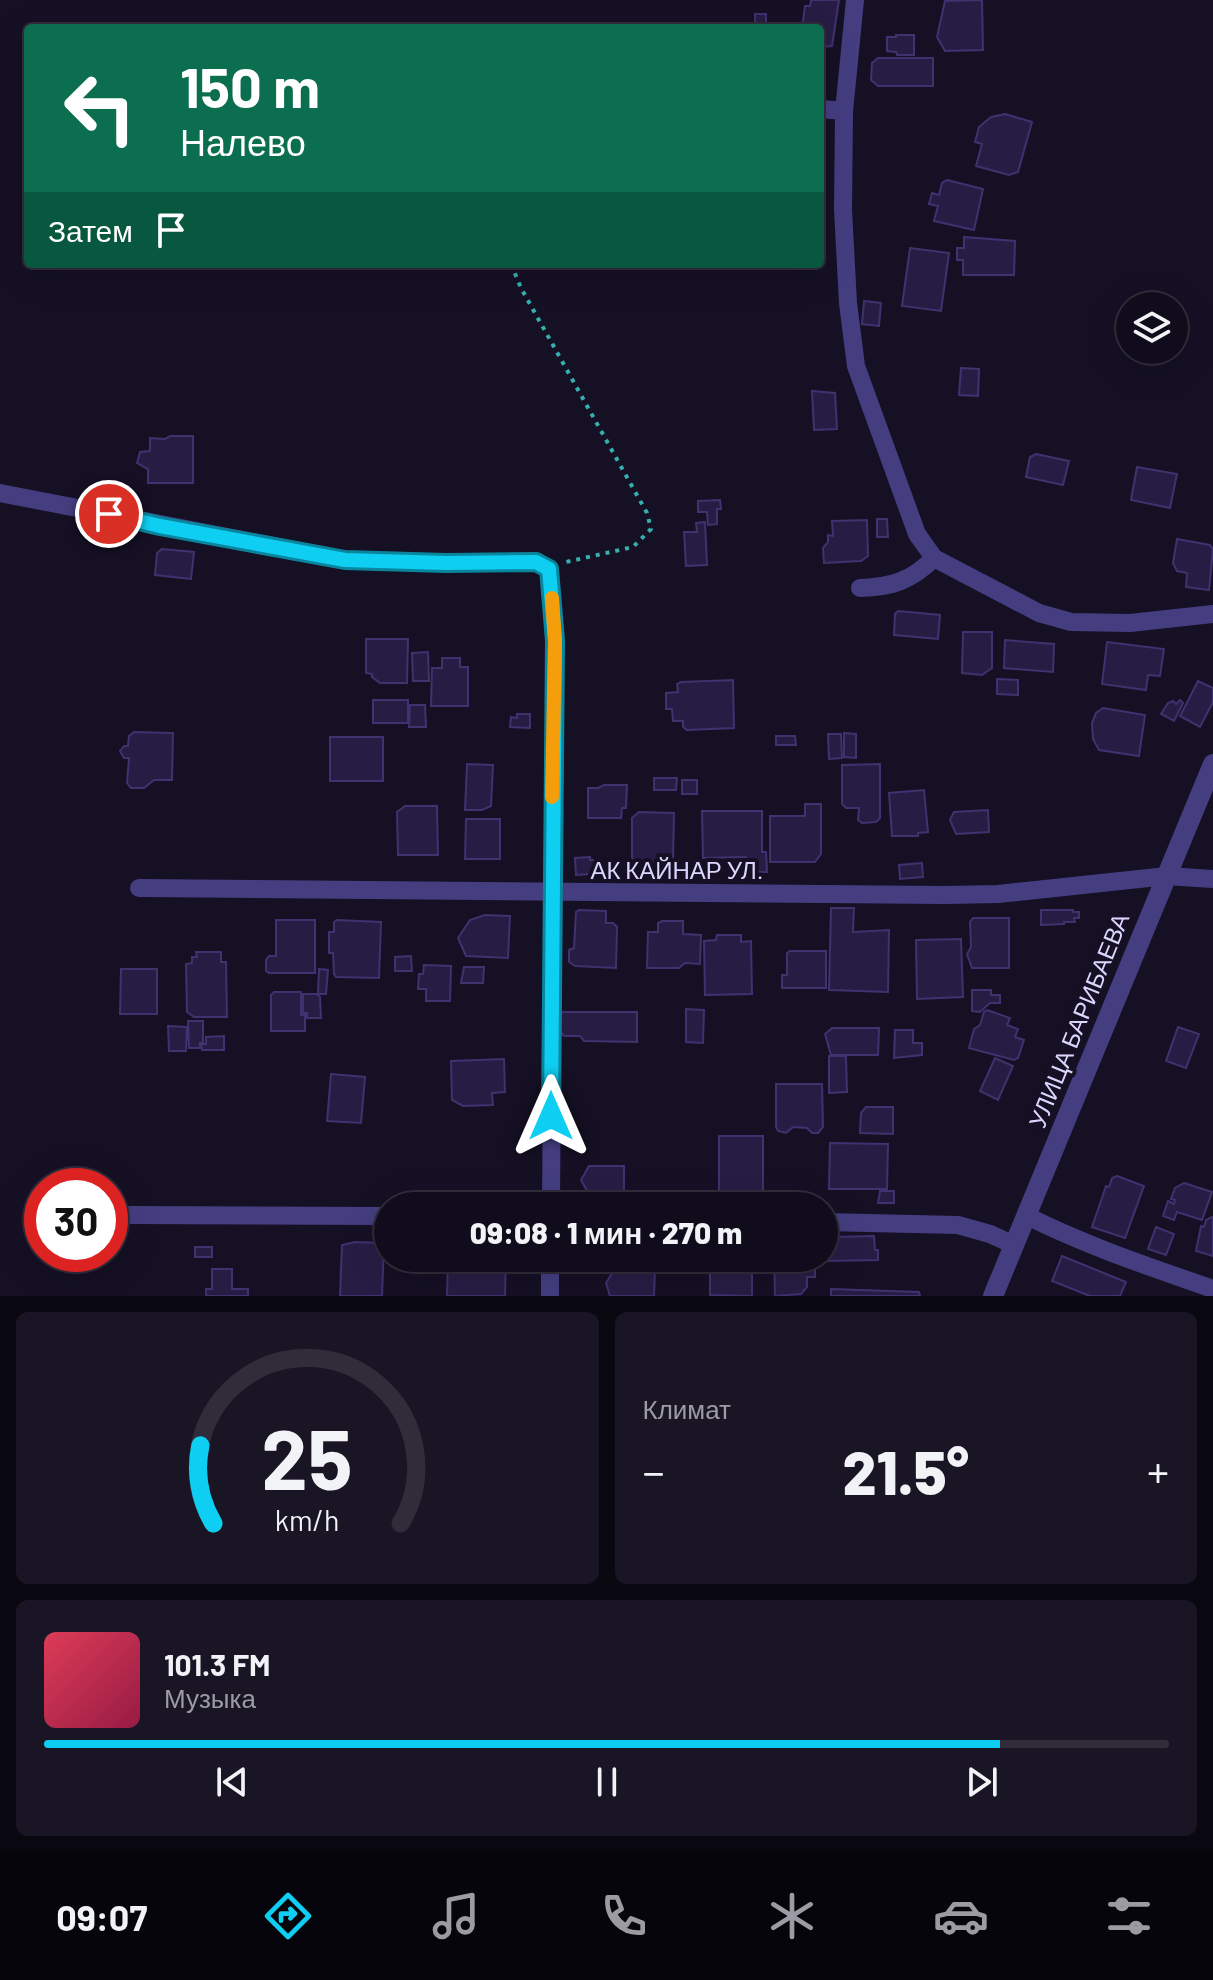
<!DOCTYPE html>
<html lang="ru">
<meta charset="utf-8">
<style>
body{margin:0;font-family:Barlow,sans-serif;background:#191524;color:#f1f3f6;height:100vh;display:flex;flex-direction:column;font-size:30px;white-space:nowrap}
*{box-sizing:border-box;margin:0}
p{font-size:26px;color:#9c9ba3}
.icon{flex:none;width:44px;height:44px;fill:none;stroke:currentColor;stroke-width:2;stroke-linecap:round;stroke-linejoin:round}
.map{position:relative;height:1296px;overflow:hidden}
.panel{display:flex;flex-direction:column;gap:16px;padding:16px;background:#09070f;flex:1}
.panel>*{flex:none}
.banner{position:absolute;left:24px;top:24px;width:800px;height:244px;border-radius:8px;box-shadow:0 8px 32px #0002,0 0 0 2px #302c3a;background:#0b6e4f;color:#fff;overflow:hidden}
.controls{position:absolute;left:1116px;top:292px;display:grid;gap:16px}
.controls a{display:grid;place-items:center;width:72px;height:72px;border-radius:50%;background:#100c1b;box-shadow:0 8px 32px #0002,0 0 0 2px #302c3a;font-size:40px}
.speed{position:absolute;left:24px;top:1168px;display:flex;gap:16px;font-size:40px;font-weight:700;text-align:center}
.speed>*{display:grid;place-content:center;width:104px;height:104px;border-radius:50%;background:#100c1b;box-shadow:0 8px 32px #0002,0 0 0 2px #302c3a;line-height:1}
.speed .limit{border:12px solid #d22;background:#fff;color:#111}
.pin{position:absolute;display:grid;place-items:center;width:68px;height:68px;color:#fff;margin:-34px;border:4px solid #fff;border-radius:50%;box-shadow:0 2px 8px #0007}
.me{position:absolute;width:88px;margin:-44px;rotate:0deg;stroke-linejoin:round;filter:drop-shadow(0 0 6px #0008)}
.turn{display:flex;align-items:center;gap:28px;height:168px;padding:0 24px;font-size:36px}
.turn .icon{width:104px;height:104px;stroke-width:2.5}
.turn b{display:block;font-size:56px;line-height:68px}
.then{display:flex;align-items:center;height:76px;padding:0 24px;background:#0003;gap:16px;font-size:30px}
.big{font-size:60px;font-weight:800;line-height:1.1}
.panel .tile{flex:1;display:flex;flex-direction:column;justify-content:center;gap:12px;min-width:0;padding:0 28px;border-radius:12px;background:#191524}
.panel .dial{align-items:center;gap:0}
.dial svg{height:208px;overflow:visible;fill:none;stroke:#302c3a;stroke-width:7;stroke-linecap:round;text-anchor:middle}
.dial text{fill:#f1f3f6;stroke:none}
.song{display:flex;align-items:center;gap:24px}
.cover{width:96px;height:96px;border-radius:12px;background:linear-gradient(135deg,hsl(350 70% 55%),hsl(340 70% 35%))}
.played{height:8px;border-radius:4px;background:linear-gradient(90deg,#0ecef1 85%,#302c3a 85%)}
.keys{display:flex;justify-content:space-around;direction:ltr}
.heat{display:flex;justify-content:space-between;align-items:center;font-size:44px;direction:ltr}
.panel .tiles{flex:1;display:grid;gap:16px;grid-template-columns:1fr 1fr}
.tile:last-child{grid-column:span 2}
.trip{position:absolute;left:374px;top:1192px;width:464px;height:80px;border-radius:40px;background:#100c1b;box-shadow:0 8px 32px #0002,0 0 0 2px #302c3a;font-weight:800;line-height:80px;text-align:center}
.menu{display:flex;height:128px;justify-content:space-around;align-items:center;background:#06050b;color:#9c9ba3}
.menu .icon{width:56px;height:56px}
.menu .current{color:#0ecef1}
.menu b{font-size:36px;color:#f1f3f6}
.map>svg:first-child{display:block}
.building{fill:#271d44;stroke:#40316f;stroke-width:2}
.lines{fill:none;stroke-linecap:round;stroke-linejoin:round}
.path{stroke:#36b0af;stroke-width:4;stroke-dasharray:4 6;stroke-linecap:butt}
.minor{stroke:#443e81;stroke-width:18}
.tertiary{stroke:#443e81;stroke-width:20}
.route-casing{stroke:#09869d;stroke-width:20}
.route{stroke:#0ecef1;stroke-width:14}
.slow{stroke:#f59e0b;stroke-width:14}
.labels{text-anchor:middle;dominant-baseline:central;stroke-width:8;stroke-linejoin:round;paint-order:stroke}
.street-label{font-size:24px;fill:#dcd6fd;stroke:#151024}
</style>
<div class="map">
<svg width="1213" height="1296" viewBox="0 0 1213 1296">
<rect width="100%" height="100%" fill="#151024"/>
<!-- building -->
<path class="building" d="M811,0H839L832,46L820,47V28H802L805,6H810Z
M982,0L983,50L945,51L937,37L945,1Z
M755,14H766V25H769V28H755Z
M896,35H914V55H897L896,52L887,51V37H896Z
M878,58H933V86H878L871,80L872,63Z
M1005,114L1032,122L1018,172L1009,175L976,166L982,144L975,142L979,127L991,117Z
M947,180L983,189L974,230L934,221L938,206L929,204L932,193L939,195L942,183Z
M964,237L1015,241L1014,275H963V260H957V248H964Z
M910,248L949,253L941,311L902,306Z
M864,301L881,303L879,326L862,324Z
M961,368L979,369L978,396L959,395Z
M812,391L835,393L837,429L814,430Z
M170,436H193V483H148V469L137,463L140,452L150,451V438L165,439Z
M1036,454L1069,461L1063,485L1026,477L1030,457Z
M1137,467L1177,474L1170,508L1131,500Z
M720,500L721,509H717V524L708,525L707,512H698V501Z
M877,519H887L888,537H877Z
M867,520L868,556L861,561L824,563L823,548L828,542V535L833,536L832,521Z
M705,522L707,565L686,566L684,532H697L696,523Z
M1177,539L1210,545L1213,549L1209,590L1186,587L1187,573L1177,571L1173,563Z
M162,549L194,552L191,579L155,575L157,553Z
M898,611L940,615L938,639L894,635L895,614Z
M963,632H992V668L982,675L962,673Z
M366,639H408L407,683H380L372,677V674L366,673Z
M1005,640L1054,644L1053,672L1004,668Z
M1107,642L1164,649L1160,676L1148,675L1146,690L1102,684Z
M428,652L429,681H413L412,653Z
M442,658H460V667H468V706H431L432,668H442Z
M997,679L1018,680V695L997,694Z
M733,680L734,728L687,730L683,727V721H673L672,709H666V693L678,692L677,684L681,682Z
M1198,681L1213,688V702L1200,727L1180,716Z
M373,700H408V723H373Z
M1180,700L1183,703L1174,721L1161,714L1168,703L1173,701L1176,704Z
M410,705H425L426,727H409Z
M1103,708L1145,715L1139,756L1099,750L1093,739L1092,723L1096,713Z
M517,714H530V728L510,727L511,717L517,718Z
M134,732L173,733L172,780H154L144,788H131L127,783L129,758H124L120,751L124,746H128L129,736Z
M844,733L856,734V758L844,757Z
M828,734H841L842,758L829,759Z
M776,736H795L796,745H776Z
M330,737H383V781H330Z
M467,764L493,765L491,806L482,810H465Z
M880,764V818L876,822L862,823L858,820L859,808H846L842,804V765Z
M654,778H677L676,790H654Z
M682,780H697V794H682Z
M604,785H627L626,808H622L621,818H588V788H598Z
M924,790L928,832L918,833V836H892L889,793Z
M805,804H821V854L815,862H770V816H805Z
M405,806H437L438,855H398L397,812Z
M988,810L989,832L956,834L950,820L954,812Z
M702,811H762V852H766L767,872H747L746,857L703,858Z
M639,812L674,813L673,862H637L632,858V818Z
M466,819H500V859H465Z
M590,857V860H594L595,870L591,871V874L576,875L575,858Z
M922,863L923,877L900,879L899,865Z
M831,908H854L853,932L889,930L888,992L829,990Z
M579,910L606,911V923H613L617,927L616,968L575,966L569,962V950L574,948L576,912Z
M1041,910H1073V912H1079V918H1074L1075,922H1064V924L1041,925Z
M485,915L510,916L508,958L466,956L458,938L470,920Z
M973,918H1009V968H972L967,954L971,947L970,922Z
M276,920H315V973H269L266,971V960L269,956H276Z
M337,920L381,922L379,978L336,977L334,974L333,953H329V932H334V922Z
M662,921H683V934L701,935L700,964L685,963L679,968H647L648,932H658V923Z
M717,935H741V942L751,941L752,994L705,995L704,941L716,940Z
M961,939L963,997L917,999L916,940Z
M790,951H826V988H782V975H787V953Z
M196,952H221V962H226L227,1017H194L187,1012L186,964L192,963V957H197Z
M411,956L412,971H395V957Z
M424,965L451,966L450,1001H426V989H418L419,974H423Z
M464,967H484L483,983H461Z
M121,969H157V1014H120Z
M319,969L328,970L326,994H318Z
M972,990H991V995H1000V1003H990L980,1012L972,1011Z
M274,992H301V1015H305V1031H271V995Z
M303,994H317L320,997L321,1018H307V1013H303Z
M686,1009L704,1010L703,1043L686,1042Z
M987,1010L1010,1018L1007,1025L1018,1029L1015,1037L1024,1040L1018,1058L1014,1060L969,1048L974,1029L980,1025L984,1012Z
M563,1012H637V1042L584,1041L580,1036H564L559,1030L560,1016Z
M188,1021H203V1043H200V1048H189Z
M168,1026L187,1027L186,1051H169Z
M1178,1027L1199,1034L1186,1068L1166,1061Z
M832,1028H879L878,1055H831L825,1034Z
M895,1030H913V1043H922V1055L894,1058Z
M224,1036V1050H202L201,1044H206V1037Z
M829,1056H846L847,1092L829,1093Z
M995,1058L1013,1066L998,1100L980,1091Z
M504,1059L505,1092L492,1093L493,1105L463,1106L452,1100L451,1061Z
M331,1074L365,1077L361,1123L327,1121Z
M776,1084H822L823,1127L818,1133H812L807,1128L793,1127L786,1133L778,1131L776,1127Z
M866,1107H893V1134L860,1133L861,1113Z
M719,1136H763V1192H719Z
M830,1143L888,1144L887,1189H829Z
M589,1166H624V1198H591L581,1180Z
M1117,1176L1144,1186L1125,1238L1092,1227L1106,1186L1109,1187L1112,1178Z
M1184,1183L1212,1192L1202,1220L1177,1212L1174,1220L1163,1216L1168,1201L1174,1204L1175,1200L1171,1199L1175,1188Z
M880,1191H894V1203H878Z
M1212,1217L1213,1218V1256L1196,1251L1201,1226L1204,1227L1206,1220Z
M1156,1227L1174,1234L1166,1255L1148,1249Z
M874,1236L875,1250H878V1260L826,1261L823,1258L824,1240L830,1237Z
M355,1242L384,1243L382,1296H340L342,1245Z
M195,1247H212V1257H195Z
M1062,1256L1126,1282L1120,1296H1090L1052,1281Z
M448,1258L506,1259L505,1296H447Z
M710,1258H752V1296L710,1295Z
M774,1258H807V1264H815V1277H807V1287L801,1294L775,1296Z
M616,1267L655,1268L654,1296H610L606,1283Z
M212,1269H232V1289H248V1296H206V1289H212Z
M831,1289L919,1292L920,1296H831Z"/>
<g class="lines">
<!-- path -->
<path class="path" d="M511,264L521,288L647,513L651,529L633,547L566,562"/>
<!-- minor -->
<path class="minor" d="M855,0L844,111L843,210L848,303L856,366L917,534L934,558L1039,613L1071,622L1130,623L1213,614
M820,109L844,111
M0,493L345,560L446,563L536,562L549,569L555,641L551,1206
M860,588C892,587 911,581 934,558
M139,888L945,895L998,894L1167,876L1213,879
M129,1215L388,1216
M1027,1216C1087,1246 1150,1267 1213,1289
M824,1222L958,1225L990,1234L1014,1245
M550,1296V1258"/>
<!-- tertiary -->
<path class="tertiary" d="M993,1296L1213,764"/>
</g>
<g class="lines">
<!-- route casing -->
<g class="route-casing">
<path id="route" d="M109,514L160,526L345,560L446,563L536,562L549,569L555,641L551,1116"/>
</g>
<!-- route -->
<use href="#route" class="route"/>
<!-- slow -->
<path class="slow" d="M552,598L555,641L552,797"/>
</g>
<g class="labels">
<!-- street labels -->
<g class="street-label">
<text x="677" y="869">АК КАЙНАР УЛ.</text>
<text transform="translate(1078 1020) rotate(-68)">УЛИЦА БАРИБАЕВА</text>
</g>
</g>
</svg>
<div class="controls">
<a><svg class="icon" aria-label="layers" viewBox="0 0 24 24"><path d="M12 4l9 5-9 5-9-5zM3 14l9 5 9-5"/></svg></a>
</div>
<div class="speed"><div class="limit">30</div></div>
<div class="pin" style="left:109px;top:514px;background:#d93025"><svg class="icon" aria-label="arrive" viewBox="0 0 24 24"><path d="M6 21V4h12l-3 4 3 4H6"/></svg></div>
<svg class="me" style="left:551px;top:1116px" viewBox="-20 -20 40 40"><path d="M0-17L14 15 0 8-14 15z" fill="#0ecef1" stroke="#fff" stroke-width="4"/></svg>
<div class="trip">09:08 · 1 мин · 270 m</div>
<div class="banner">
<div class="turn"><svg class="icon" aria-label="left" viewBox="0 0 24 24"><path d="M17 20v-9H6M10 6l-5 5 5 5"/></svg><div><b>150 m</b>Налево</div></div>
<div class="then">Затем<svg class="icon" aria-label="arrive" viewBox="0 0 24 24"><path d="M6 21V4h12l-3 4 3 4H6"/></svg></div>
</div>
</div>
<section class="panel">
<div class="tiles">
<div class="tile dial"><svg viewBox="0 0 100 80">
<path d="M14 69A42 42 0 1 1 86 69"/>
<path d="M14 69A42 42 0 0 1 9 39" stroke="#0ecef1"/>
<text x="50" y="56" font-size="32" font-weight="700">25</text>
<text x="50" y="72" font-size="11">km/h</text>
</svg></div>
<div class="tile"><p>Климат</p>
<div class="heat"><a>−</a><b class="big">21.5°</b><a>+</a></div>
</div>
<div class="tile">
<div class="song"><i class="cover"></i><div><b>101.3 FM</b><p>Музыка</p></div></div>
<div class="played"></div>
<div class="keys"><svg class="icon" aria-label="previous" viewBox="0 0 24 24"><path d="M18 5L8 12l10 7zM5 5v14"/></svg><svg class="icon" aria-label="pause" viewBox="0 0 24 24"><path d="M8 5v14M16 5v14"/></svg><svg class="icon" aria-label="next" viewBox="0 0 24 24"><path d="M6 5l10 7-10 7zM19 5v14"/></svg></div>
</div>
</div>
</section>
<nav class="menu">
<b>09:07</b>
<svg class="icon current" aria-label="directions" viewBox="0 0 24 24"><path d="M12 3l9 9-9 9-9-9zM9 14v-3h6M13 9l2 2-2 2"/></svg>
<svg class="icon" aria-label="music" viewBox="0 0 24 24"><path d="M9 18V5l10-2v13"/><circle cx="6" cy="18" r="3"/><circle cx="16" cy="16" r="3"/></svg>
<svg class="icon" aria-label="phone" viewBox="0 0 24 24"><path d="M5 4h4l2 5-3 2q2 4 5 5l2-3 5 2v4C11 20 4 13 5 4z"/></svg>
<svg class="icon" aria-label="climate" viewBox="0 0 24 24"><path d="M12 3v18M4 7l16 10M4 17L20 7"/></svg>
<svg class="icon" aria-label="car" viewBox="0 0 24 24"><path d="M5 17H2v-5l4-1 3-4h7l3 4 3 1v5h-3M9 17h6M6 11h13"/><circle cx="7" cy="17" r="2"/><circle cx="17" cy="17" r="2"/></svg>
<svg class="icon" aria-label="filters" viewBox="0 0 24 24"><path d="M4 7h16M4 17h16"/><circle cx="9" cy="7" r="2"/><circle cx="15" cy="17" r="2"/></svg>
</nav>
